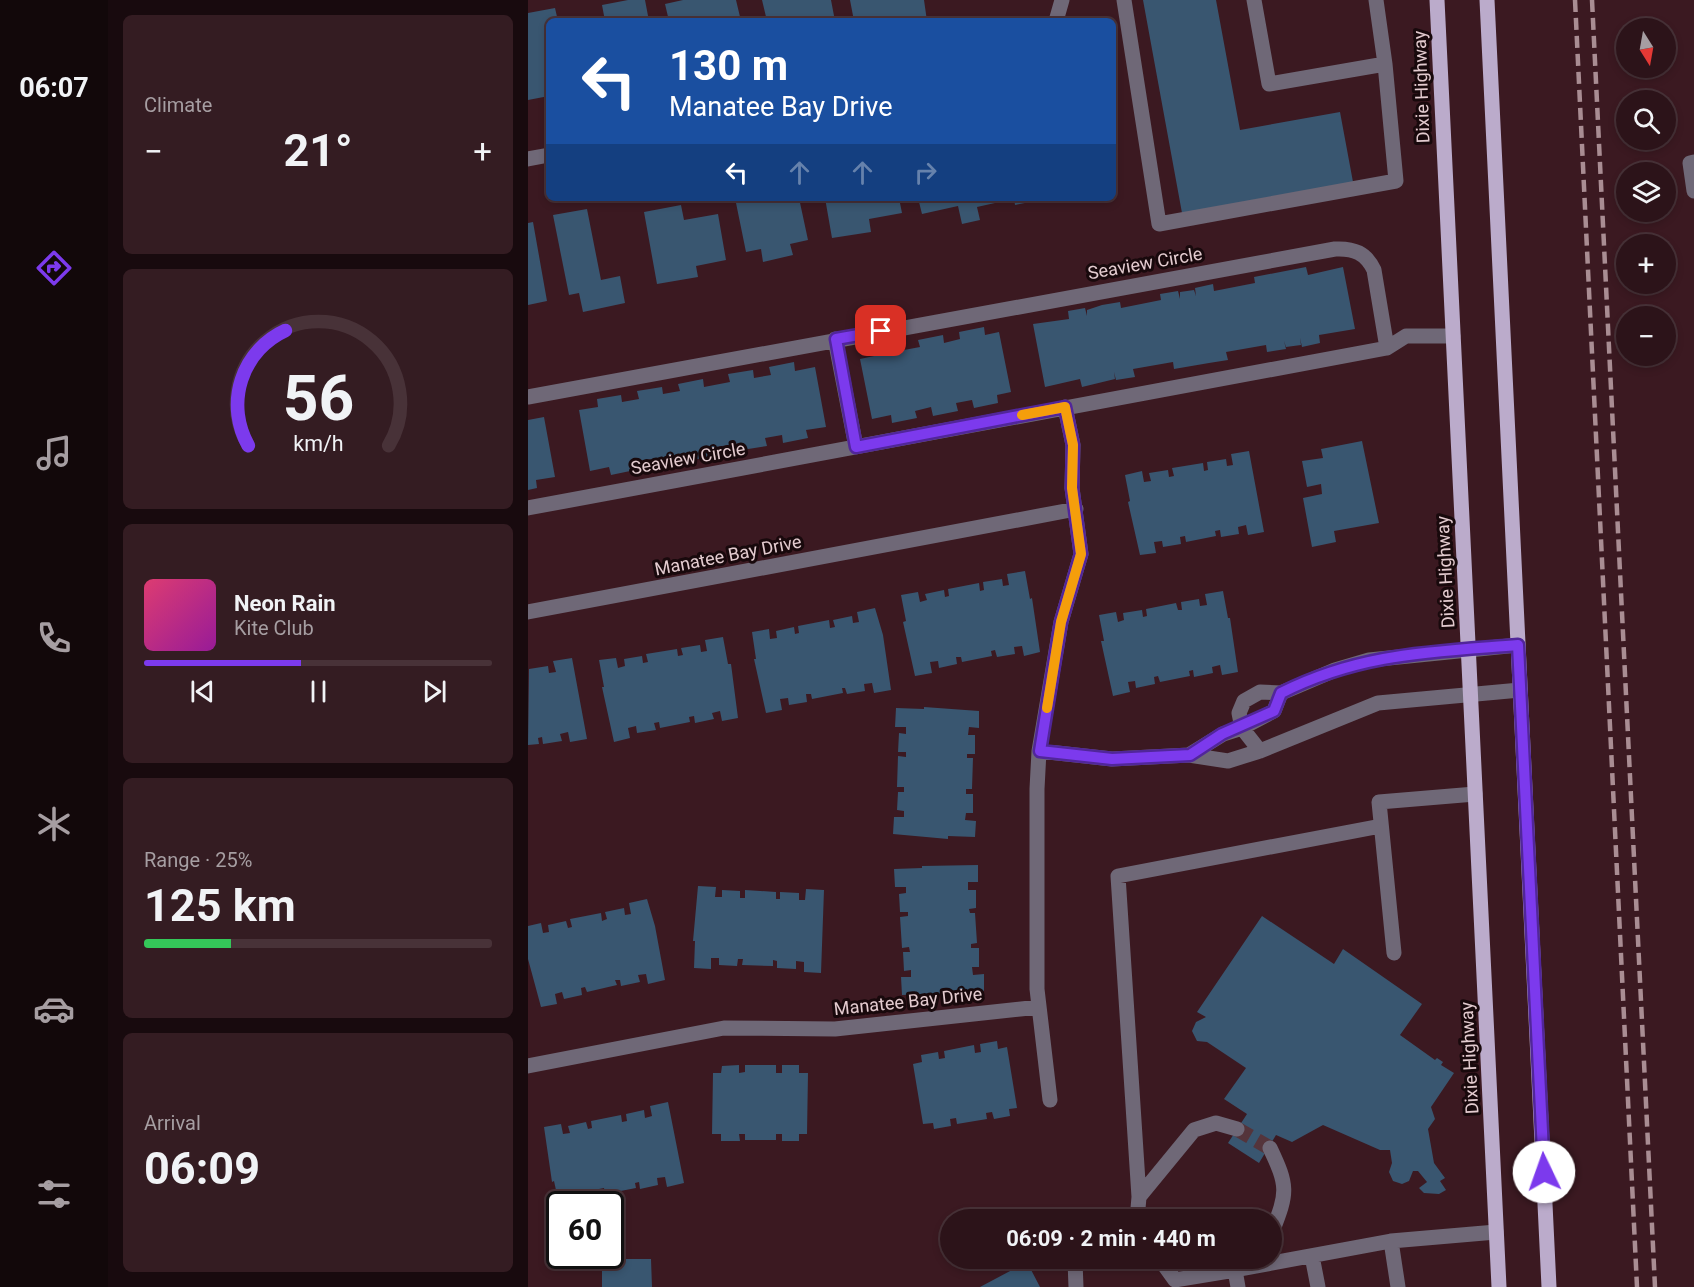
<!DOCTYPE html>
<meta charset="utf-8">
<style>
body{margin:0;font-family:Roboto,sans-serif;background:#341c22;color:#f1f3f6;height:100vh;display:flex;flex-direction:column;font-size:22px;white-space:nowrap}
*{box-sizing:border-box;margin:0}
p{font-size:20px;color:#a69ea2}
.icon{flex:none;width:33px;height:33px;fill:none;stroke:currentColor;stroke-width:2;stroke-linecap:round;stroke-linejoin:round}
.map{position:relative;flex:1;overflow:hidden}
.drawer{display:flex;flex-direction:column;gap:15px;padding:15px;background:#180a0e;width:420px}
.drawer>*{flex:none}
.hud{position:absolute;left:18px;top:18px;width:570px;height:183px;border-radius:9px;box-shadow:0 3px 9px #0003,0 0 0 2px #483238;background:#1a4fa0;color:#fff;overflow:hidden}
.needle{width:39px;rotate:169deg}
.buttons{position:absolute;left:1088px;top:18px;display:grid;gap:12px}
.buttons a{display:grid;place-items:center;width:60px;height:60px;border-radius:50%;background:#2c1319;box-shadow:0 3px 9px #0003,0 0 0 2px #483238;font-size:30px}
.speed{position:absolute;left:18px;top:1191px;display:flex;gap:12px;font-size:30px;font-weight:700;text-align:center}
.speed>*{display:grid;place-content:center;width:78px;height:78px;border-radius:50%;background:#2c1319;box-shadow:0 3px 9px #0003,0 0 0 2px #483238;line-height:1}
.speed .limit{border:3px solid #111;border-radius:9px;background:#fff;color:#111}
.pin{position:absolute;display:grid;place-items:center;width:51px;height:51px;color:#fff;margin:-26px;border-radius:12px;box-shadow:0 3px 9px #0006}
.me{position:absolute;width:66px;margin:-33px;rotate:357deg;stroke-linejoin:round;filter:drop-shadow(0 0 4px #0008)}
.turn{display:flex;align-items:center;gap:21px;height:126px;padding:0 24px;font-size:27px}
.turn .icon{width:78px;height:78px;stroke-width:2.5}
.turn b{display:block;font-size:42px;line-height:51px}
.lanes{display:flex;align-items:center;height:57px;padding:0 24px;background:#0003;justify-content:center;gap:30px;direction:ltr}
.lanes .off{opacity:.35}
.big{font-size:45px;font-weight:700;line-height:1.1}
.drawer .widget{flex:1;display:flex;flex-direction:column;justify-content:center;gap:9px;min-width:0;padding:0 21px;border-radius:9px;background:#341c22}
.drawer .dial{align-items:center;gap:0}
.dial svg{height:156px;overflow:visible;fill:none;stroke:#483238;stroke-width:7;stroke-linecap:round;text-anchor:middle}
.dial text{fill:#f1f3f6;stroke:none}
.song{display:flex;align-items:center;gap:18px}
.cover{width:72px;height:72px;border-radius:9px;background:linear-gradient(135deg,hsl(340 70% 55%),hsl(300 70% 35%))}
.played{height:6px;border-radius:3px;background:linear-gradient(90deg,#7c3aed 45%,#483238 45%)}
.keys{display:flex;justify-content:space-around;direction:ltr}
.heat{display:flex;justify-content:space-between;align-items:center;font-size:33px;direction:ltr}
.charge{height:9px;border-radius:4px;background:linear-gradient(90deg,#34c759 25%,#483238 0)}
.trip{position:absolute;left:412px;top:1209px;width:342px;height:60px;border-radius:30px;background:#2c1319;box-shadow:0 3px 9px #0003,0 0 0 2px #483238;font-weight:700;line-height:60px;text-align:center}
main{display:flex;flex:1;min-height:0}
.tab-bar{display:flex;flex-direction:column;width:108px;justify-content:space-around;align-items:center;background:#12080a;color:#a69ea2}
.tab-bar .icon{width:42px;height:42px}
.tab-bar .current{color:#7c3aed}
.tab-bar b{font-size:27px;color:#f1f3f6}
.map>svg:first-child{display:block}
.building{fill:#395670}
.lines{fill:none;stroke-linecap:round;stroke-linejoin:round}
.minor-tunnel{stroke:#54343b;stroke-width:15;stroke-dasharray:15 8;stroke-linecap:butt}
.minor{stroke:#6f6877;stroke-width:15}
.major{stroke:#bbabcb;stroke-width:15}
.rail{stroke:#a98d93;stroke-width:4.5;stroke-dasharray:12 6;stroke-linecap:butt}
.route-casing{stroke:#51269a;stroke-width:15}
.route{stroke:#7c3aed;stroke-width:10}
.slow{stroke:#f59e0b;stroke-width:10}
.labels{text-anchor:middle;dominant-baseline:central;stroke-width:6;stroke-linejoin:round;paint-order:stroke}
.street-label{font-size:18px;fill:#e3cbcf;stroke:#18090c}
</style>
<main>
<nav class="tab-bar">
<b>06:07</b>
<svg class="icon current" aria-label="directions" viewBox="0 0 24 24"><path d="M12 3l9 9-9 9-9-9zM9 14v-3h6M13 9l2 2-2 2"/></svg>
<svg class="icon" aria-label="music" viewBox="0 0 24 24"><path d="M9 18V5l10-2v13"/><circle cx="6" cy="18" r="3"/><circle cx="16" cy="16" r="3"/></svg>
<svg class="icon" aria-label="phone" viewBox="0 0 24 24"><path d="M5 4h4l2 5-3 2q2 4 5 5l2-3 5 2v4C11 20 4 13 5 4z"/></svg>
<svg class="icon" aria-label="climate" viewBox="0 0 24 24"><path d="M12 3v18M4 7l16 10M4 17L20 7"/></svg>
<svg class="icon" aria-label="car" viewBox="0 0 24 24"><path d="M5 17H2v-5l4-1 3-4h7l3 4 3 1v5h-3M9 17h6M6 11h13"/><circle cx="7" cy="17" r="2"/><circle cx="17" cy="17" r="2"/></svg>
<svg class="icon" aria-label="filters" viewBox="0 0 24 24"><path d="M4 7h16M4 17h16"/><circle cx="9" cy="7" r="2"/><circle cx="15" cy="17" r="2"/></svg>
</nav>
<section class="drawer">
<div class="widget"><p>Climate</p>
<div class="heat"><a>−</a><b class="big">21°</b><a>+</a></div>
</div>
<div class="widget dial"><svg viewBox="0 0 100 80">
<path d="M14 69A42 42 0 1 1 86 69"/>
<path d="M14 69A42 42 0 0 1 33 10" stroke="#7c3aed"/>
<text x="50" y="56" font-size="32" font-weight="700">56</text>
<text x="50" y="72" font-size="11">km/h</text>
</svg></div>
<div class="widget">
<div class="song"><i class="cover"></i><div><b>Neon Rain</b><p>Kite Club</p></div></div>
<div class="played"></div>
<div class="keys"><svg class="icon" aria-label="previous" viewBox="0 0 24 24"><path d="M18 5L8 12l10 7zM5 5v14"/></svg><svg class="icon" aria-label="pause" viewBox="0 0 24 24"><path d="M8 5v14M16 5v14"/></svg><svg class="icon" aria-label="next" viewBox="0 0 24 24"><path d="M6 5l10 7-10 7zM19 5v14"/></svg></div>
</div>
<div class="widget"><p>Range · 25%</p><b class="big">125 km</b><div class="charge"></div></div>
<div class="widget"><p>Arrival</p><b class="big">06:09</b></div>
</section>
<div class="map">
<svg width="1166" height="1287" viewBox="0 0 1166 1287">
<rect width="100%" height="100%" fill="#3b1921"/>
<!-- building -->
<path class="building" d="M100,0H117L121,21H77L74,5Z
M155,0H208L213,21H141L137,4Z
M234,0H303L307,21H272L271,17L239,21Z
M322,0H396L399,21H367L366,16L326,21Z
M615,0H688L712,130L812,112L825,182L654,213Z
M27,8L30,21H21V96L0,100V13Z
M207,198H271L280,240L262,244L265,255L235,262L233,249L218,252Z
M297,198H371L374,213L341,219L343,232L304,238Z
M390,198H466L467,203L449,207L452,220L434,224L430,206L394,214Z
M486,198H517V199L487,205Z
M153,205L156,220L190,214L198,260L168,266L170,277L129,284L116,212Z
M59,209L73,280L92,276L97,303L55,312L51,293L41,295L25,215Z
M5,222L19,301L0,305V223Z
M778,267L780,275L815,267L827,329L791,335L792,343L774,347L772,338L773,345L758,347L756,341L758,349L739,352L738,345L698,352L700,360L681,363L646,369L645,362L605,369L607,377L588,380L586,372L587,379L554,387L552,379L517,387L505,324L541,319L540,311L557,308L559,316V310L574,305L592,302L593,308L633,300L632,294L650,291L652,299V292L666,290L668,296L667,288L685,284L686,291L727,283L726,277Z
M456,327L457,335L471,332L483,392L469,395L470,403L446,408L444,400L428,403L430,411L405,416L403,407L387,411L389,418L364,423L363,415L344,419L332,359L351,355L349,347L374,343L376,350L392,347L390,340L415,335L416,343L432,339L431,332Z
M266,362L267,371L287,367L298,427L278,430L280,438L255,443L254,435L237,438L239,446L214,450L213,443L188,447L189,455L165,460L164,452L147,455L149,462L124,467L123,459L106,462L107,470L83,475L81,467L62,471L51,410L70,407L69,399L93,395L94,402L111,399L109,391L134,387L135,394L152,391L150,384L175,379L176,387L202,382L200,374L225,370L226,378L243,375L241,367Z
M16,417L27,477L8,480L9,488L0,490V420Z
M834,441L851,523L806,531L808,542L784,547L775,498L794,494L793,484L779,487L774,461L795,458L793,449Z
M721,451L736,532L720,535L718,525L710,527L711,534L693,537L692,530L687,531L688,536L658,542L657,536L652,537L653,544L635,547L634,541L626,542L628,553L612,555L600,502L602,501L597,475L614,471L616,482L623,481L621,473L640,470L641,477L646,476L644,468L675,463L676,471L680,470L679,462L698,459L699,466L705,465L703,454Z
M497,571L502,599L504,598L512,652L496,656L494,646L486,647L487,654L469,657L467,650L463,651L464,656L434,662L433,657H428L429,664L411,668L410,661L402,662L404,673L387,676L375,622L378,621L373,595L390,592L392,602L399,600L397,594L416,590L417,597L421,596L420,589L451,583L452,591L456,590L455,582L474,579L475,586L481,585L479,574Z
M695,591L700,618H702L710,672L694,675L692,665L684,667L685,673L666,677L665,670L661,671L662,676L632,682L630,676L626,677L627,684L608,688L607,681L600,682L602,692L585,696L573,641H576L571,615L588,612L590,622L596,620L595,613L614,610L615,617L619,616L618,609L648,603L650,610H654L653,602L671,599L672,606L679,605L677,594Z
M347,608L355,635L363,690L346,693L344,683L336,684L337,691L319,694L317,688H314L315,693L284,699L283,694H278L279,702L261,705L260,698L252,699L254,710L238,713L226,659H228L224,632L241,629L242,639L249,638L248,631L266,627L267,634L271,633L270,626L301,620L302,628L307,627L305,620L324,616L325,623L331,622L329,612Z
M195,637L200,664H203L210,718L194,721L192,711L184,713L186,719L167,723L166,716L161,717L162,722L132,728L131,722L126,723L128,730L109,733L108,726L100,728L102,738L86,742L74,687H76L71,660L88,658L90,668L97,666L96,659L114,656L115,663L120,662L118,654L149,649L150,656L155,655L153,648L172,645L173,652L179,651L177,640Z
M44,658L59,739L42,742L40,732L32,734L34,741L15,744L14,737L10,738L11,744L0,745L1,669L20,666L21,673L28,672L25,661Z
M396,707L451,711V728L441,727L440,735H447V754H439V758H445L444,789H438V794H445V813H438L437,820L448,821L447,837L420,836V839L365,834L366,817H376V811L369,810L370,792H376V787H369L370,756L378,757V752H370L371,733L378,734V727H367L368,708L396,709Z
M450,865V882H440V890H448V908L441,909L442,913H447L449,943L443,944V948H451V967H444L445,975L456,974V991L401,996V994L374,995L373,977H383V970L376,971L375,952H382L381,947L374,948L372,917L380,916V912H372L371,894L378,893V887H367L366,869L394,868V866Z
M170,886L188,887L187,897H194V890L212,891V898H217V890L248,892V899H252V892L271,893V900H277L278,889L296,890L293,973L276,972V962L268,961V969L249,968V961L245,960V966L214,965L215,959H210L209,966L191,965V958H183V969L166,968L167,941H165Z
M119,899L127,926L137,980L120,984L118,974L110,975L112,982L93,986L92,980H87L89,985L59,992L57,987L53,988L54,995L36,999L34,992L27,994L29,1004L13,1007L0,959V926L13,923L15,933L21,932L20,925L38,921L40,928L44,927L42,919L73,913L74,921L79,919L77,912L96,908L97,915L103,914L101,903Z
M734,916L806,964L815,949L894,1004L872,1035L907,1060L909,1058L915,1062L913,1065L926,1073L903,1107L907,1119L900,1129L906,1163L917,1178L912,1181L918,1190L911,1194L896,1193L891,1188L899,1182L890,1171H885L881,1181L874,1184L865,1181L861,1172L864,1163L862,1150H852L795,1125L764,1142L748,1135L731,1163L700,1143L719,1114L696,1099L718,1068L679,1042L669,1041L664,1031L668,1022L678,1017L669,1012Z
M469,1041L470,1049L479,1047L489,1108L481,1109L482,1116L466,1119L464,1112L458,1113L459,1119L429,1124L428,1118L422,1119L423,1126L406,1129L405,1123L395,1124L385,1064L394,1062L393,1055L410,1052L411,1059L417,1058L416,1051L446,1045L447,1053L453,1052L452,1044Z
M211,1065V1073L217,1072V1065H248V1073H254V1065H271V1073H280L279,1134H271V1141H254V1134H248V1140H217V1134H211L212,1141H193V1134H184L185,1073H193L194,1066Z
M140,1102L156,1183L139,1187L137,1177L129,1178L130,1185L112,1189L111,1182L107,1183L108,1188L77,1194L76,1188L71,1189L72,1196L54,1200L53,1193L46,1194L47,1204H31L26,1181L24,1182L16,1127L33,1124L35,1134L42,1133L40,1126L58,1122L60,1129L64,1128L63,1121L93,1115L94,1122L99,1121L98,1114L116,1110L117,1118L124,1116L122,1106Z
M74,1259H123L124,1287H74Z
M499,1262L512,1287H452Z"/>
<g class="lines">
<!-- minor-tunnel -->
<path class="minor-tunnel" d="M709,1129L742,1148"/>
<!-- minor -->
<path class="minor" d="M596,0L631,224L868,181L857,64L741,84L726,0
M848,0L857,64
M528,21L534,0
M0,159L21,155
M1166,162L1162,163L1166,191
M307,339L328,447
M0,397L807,249C826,248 838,253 846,270L859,348
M0,508L859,348L878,336H925
M0,612L548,509
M511,751L584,759L661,755L700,761L732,751L850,703L992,690
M732,751L714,728L746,711L753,693
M661,755L695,734L714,728L711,713L716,701L732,692L753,693L807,670L841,660L990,645
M866,953L851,802L947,794
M0,1066L196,1028L307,1029L511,1007
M522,1100L509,989V789L511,751L533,622L553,554L544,488L545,445L537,407
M742,1148C760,1186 760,1192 744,1232
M611,1197L590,876L853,826
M609,1220L611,1197L666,1130L688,1123L709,1129
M863,1241L870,1287
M784,1256L790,1287
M631,1258L647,1280
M547,1261L548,1287
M647,1280L707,1270
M710,1287L707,1270L863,1241L968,1232"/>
<!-- major -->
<path class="major" d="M909,0L971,1287
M959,0L1021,1287"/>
<!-- rail -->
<path class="rail" d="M1047,0L1109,1287
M1064,0L1127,1287"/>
</g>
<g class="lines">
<!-- route casing -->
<g class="route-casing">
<path id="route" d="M353,331L308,339L328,447L537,407L545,445L544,488L553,554L533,622L512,751L584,759L662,755L694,734L746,711L753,693C832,653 904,652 990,645L1016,1172"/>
</g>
<!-- route -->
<use href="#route" class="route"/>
<!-- slow -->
<path class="slow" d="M494,415L537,407L545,445L544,488L553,554L533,622L519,708"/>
</g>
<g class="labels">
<!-- street labels -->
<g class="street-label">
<text transform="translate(893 87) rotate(-92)">Dixie Highway</text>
<text transform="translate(617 263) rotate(-10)">Seaview Circle</text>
<text transform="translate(160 458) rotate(-10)">Seaview Circle</text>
<text transform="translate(200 555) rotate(-11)">Manatee Bay Drive</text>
<text transform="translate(917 572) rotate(-93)">Dixie Highway</text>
<text transform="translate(380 1001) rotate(-6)">Manatee Bay Drive</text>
<text transform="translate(941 1058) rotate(-93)">Dixie Highway</text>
</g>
</g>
</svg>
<div class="buttons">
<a><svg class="needle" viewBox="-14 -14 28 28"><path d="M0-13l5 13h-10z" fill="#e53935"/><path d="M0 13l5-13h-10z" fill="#a69ea2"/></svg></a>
<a><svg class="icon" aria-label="search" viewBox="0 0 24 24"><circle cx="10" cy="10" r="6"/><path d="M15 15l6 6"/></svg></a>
<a><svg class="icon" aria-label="layers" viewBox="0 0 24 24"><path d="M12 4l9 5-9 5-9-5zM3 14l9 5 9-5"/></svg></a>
<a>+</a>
<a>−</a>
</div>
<div class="speed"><div class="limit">60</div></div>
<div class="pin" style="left:353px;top:331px;background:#d93025"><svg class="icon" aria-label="arrive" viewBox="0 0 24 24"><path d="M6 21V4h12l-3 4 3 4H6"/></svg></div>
<svg class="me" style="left:1016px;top:1172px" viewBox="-20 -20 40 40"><circle r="19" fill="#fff"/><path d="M0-13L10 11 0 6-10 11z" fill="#7c3aed"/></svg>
<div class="trip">06:09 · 2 min · 440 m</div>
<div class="hud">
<div class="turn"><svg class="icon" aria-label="left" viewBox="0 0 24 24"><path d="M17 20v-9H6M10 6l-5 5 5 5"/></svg><div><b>130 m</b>Manatee Bay Drive</div></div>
<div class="lanes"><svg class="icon" aria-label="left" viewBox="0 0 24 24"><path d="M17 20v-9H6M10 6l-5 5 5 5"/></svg><svg class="icon off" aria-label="ahead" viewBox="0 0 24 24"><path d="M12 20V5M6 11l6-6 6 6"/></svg><svg class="icon off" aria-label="ahead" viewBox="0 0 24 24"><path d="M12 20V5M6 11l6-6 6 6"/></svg><svg class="icon off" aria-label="right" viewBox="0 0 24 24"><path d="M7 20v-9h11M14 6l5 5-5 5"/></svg></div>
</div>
</div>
</main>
